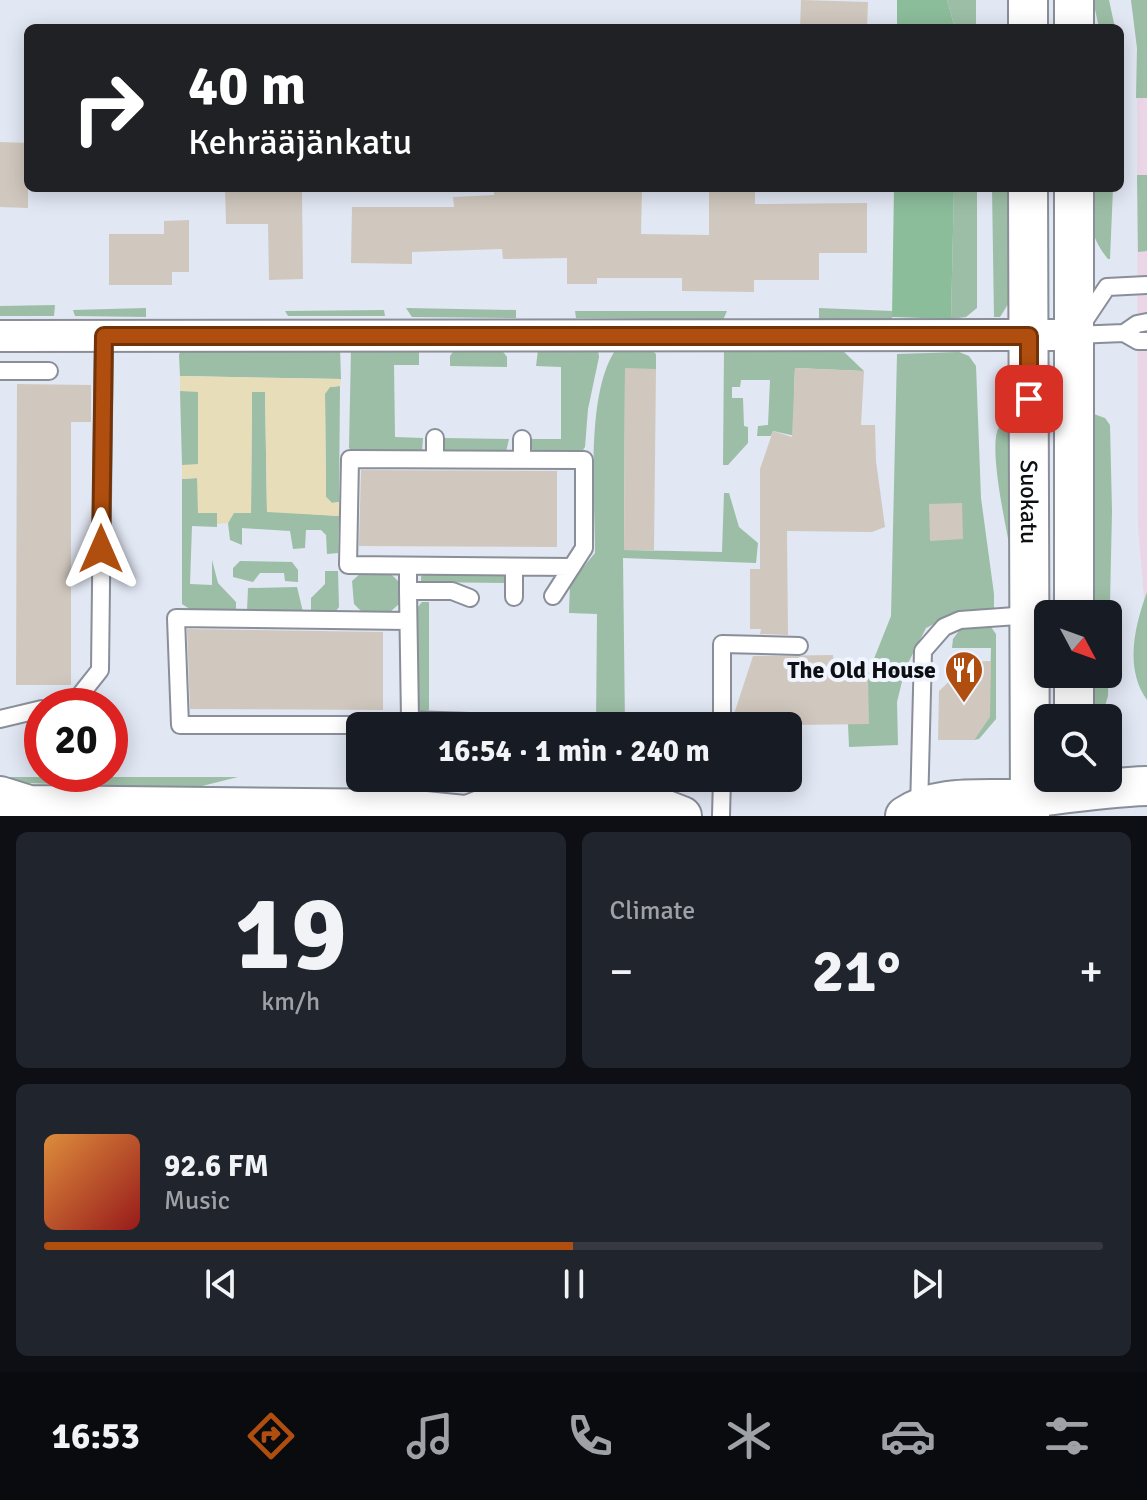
<!DOCTYPE html>
<meta charset="utf-8">
<style>
body{margin:0;font-family:Signika,sans-serif;background:#20242c;color:#f1f3f6;height:100vh;display:flex;flex-direction:column;font-size:30px;white-space:nowrap}
*{box-sizing:border-box;margin:0}
p{font-size:26px;color:#9ea1a6}
.icon{flex:none;width:44px;height:44px;fill:none;stroke:currentColor;stroke-width:2;stroke-linecap:round;stroke-linejoin:round}
.map{position:relative;height:816px;overflow:hidden}
.panel{display:flex;flex-direction:column;gap:16px;padding:16px;background:#0d0f14;flex:1}
.panel>*{flex:none}
.banner{position:absolute;left:24px;top:24px;width:1100px;height:168px;border-radius:12px;box-shadow:0 4px 20px #0003;background:#202124;color:#fff;overflow:hidden}
.needle{width:52px;rotate:131deg}
.fabs{position:absolute;left:1034px;top:600px;display:grid;gap:16px}
.fabs a{display:grid;place-items:center;width:88px;height:88px;border-radius:12px;background:#171b24;box-shadow:0 4px 20px #0003;font-size:40px}
.speed{position:absolute;left:24px;top:688px;display:flex;gap:16px;font-size:40px;font-weight:700;text-align:center}
.speed>*{display:grid;place-content:center;width:104px;height:104px;border-radius:50%;background:#171b24;box-shadow:0 4px 20px #0003;line-height:1}
.speed .limit{border:12px solid #d22;background:#fff;color:#111}
.pin{position:absolute;display:grid;place-items:center;width:68px;height:68px;color:#fff;margin:-34px;border-radius:16px;box-shadow:0 4px 12px #0006}
.me{position:absolute;width:88px;margin:-44px;rotate:0deg;stroke-linejoin:round;filter:drop-shadow(0 0 6px #0008)}
.turn{display:flex;align-items:center;gap:28px;height:168px;padding:0 32px;font-size:36px}
.turn .icon{width:104px;height:104px;stroke-width:2.5}
.turn b{display:block;font-size:56px;line-height:68px}
.big{font-size:60px;font-weight:800;line-height:1.1}
.panel .card{flex:1;display:flex;flex-direction:column;justify-content:center;gap:12px;min-width:0;padding:0 28px;border-radius:12px;background:#20242c}
.panel .dial{align-items:center;gap:0}
.dial b{font-size:104px;line-height:1}
.song{display:flex;align-items:center;gap:24px}
.cover{width:96px;height:96px;border-radius:12px;background:linear-gradient(135deg,hsl(30 70% 55%),hsl(0 70% 35%))}
.played{height:8px;border-radius:4px;background:linear-gradient(90deg,#af4e0e 50%,#363941 50%)}
.keys{display:flex;justify-content:space-around;direction:ltr}
.heat{display:flex;justify-content:space-between;align-items:center;font-size:44px;direction:ltr}
.panel .tiles{flex:1;display:grid;gap:16px;grid-template-columns:1fr 1fr}
.card:last-child{grid-column:span 2}
.trip{position:absolute;left:346px;top:712px;width:456px;height:80px;border-radius:12px;background:#171b24;box-shadow:0 4px 20px #0003;font-weight:800;line-height:80px;text-align:center}
.dock{display:flex;height:128px;justify-content:space-around;align-items:center;background:#090b0e;color:#9ea1a6}
.dock .icon{width:56px;height:56px}
.dock .on{color:#af4e0e}
.dock b{font-size:36px;color:#f1f3f6}
.map>svg:first-child{display:block}
.commercial{fill:#ead6e6}
.green{fill:#9cbea6}
.forest{fill:#8cbd9b}
.sand{fill:#e7ddb8}
.building{fill:#d0c8be}
.lines{fill:none;stroke-linecap:round;stroke-linejoin:round}
.service-casing{stroke:#898e98;stroke-width:20}
.minor-casing{stroke:#898e98;stroke-width:34}
.tertiary-casing{stroke:#898e98;stroke-width:42}
.service{stroke:#fff;stroke-width:16}
.minor{stroke:#fff;stroke-width:30}
.tertiary{stroke:#fff;stroke-width:38}
.route-casing{stroke:#723309;stroke-width:20}
.route{stroke:#af4e0e;stroke-width:14}
.labels{text-anchor:middle;dominant-baseline:central;stroke-width:8;stroke-linejoin:round;paint-order:stroke}
.street-label{font-size:24px;fill:#0d0f12;stroke:#f0f4fe}
.poi-label{font-size:24px;font-weight:bold;fill:#0d0f12;stroke:#f0f4fe;text-anchor:end}
</style>
<div class="map">
<svg width="1147" height="816" viewBox="0 0 1147 816">
<rect width="100%" height="100%" fill="#e1e7f3"/>
<!-- commercial -->
<path class="commercial" d="M1131,0H1147V633L1138,526L1137,48Z"/>
<!-- green -->
<path class="green" d="M947,0H976V28H955Z
M1093,0H1109L1115,28H1099Z
M1131,0H1147V98H1136L1137,48Z
M1137,175H1147V251L1138,252Z
M954,188H977V308L966,317L951,319Z
M992,188H1009L1012,203V298L1000,317H994Z
M1095,188H1113L1110,259H1108C1087,233 1091,219 1095,188Z
M55,305L54,316H0V306Z
M146,308V317L75,316L73,310Z
M406,308L516,310V318L412,317Z
M819,308L892,311V324L819,321Z
M384,310L385,316H288L285,311Z
M575,311H727L723,320L576,318Z
M182,347L340,348L341,379L180,376L179,355Z
M351,349H419V365H394L395,437L423,438L422,451H353L349,448Z
M455,349H501L507,357V367L450,366V356Z
M598,349L599,357L588,409L585,447L581,453L535,451L530,448V439H561V367L536,366L538,350Z
M616,349H650L656,354V369H625L624,550L722,552L724,493H729L739,527L758,543L756,563L623,558L625,726H596L597,614L569,613L570,583L595,553C595,498 585,394 616,349Z
M724,349L843,351L864,371L795,368L794,392L806,393L800,437L773,431L771,436H757L758,426L768,425L770,380H741L740,387H732V398H743L744,426L748,427V443L728,465H723Z
M959,352L969,356L976,366L981,498L994,594V609L960,611L926,628L905,669L897,702L898,745L849,747L848,724L891,616L897,354Z
M340,386L339,502L332,503L326,497L325,393L330,387Z
M180,391H198V465H182Z
M252,392H265L267,511L339,516L338,553L327,554L326,535L321,530H306L305,548L293,549L290,531L242,528V545L230,540L228,523L234,512L251,513Z
M1012,411V559C1007,531 990,457 997,432C999,425 1007,417 1012,411Z
M1091,413L1105,418L1110,425L1112,511L1108,696L1105,706L1092,714V674H1108V614H1092Z
M443,438L509,439L506,452H449L443,449Z
M197,478L217,513V527L192,526L190,584L212,585V560L218,583L236,602V612L196,613L182,604V479Z
M240,561L292,562L298,570V582L285,581L284,573H260L253,582L233,577V568Z
M325,571H338L339,607L335,612L311,611V598L325,584Z
M361,573L391,574L398,581L399,604L390,612H362L354,604L352,581Z
M429,573L505,575V583L421,582V576Z
M297,587L303,612L247,611L248,588Z
M1147,592V700C1124,668 1135,625 1147,592Z
M422,602H429V710L421,711L417,707V608Z
M991,627L996,634V719L979,739L974,740L989,717L991,648H952L953,639L961,628Z
M0,777H238L190,789L0,782Z
M424,778H429L426,789L349,779Z
M557,778L695,780L693,788L556,787Z"/>
<!-- forest -->
<path class="forest" d="M897,0H947L955,28H897Z
M894,188H954L951,319L892,317Z"/>
<!-- sand -->
<path class="sand" d="M180,376L341,379L340,386L330,387L325,394L326,497L332,503L339,502V516L267,512L265,392H252L251,513H234L228,523L217,524V513H198L197,478L182,479V465L198,464V392L180,391Z"/>
<!-- building -->
<path class="building" d="M801,0L868,2L867,28H800Z
M0,142L28,143V208L0,207Z
M225,188H302L303,279L269,280L268,224H226Z
M494,188H642L641,234L709,235V188H755V204L867,203V253H819V280H754V292L682,291V278H597V284H567V258L503,259L502,249L412,252V264L351,263L352,207H454L453,197L494,195Z
M189,220V272H172V285H109V234H164V221Z
M625,368L656,369L654,550H624Z
M795,368L864,371L861,425H875L876,461L885,527L872,532L787,531L788,635L760,634L761,629H750V569H760V469L773,431L792,437Z
M17,384L91,385V422H71V685H16Z
M361,470L557,471V547L359,546Z
M962,503L963,539L930,541L929,504Z
M187,629L383,632V710L190,709Z
M833,655L834,664L868,677L869,724L733,726V717L753,656Z
M991,661L990,717L974,740H938L939,691L956,675L955,662Z"/>
<g class="lines">
<!-- service casing -->
<g class="service-casing">
<path id="service" d="M1081,326L1107,287L1147,285
M1124,333L1138,341H1147
M1074,335L1124,333L1137,324L1147,322
M0,371H49
M522,439V460
M435,459V438
M408,566V591H452L470,598
M514,567V597
M408,591L410,720L470,722
M553,596L584,548V460L350,459L348,565L572,567
M408,621L176,618L180,725H400L410,720
M51,706L77,699L100,670L104,336
M0,719L42,709
M722,726V644L799,646
M919,810L923,651L944,627L960,620L1030,615
M721,816L722,778"/>
</g>
<!-- minor casing -->
<g class="minor-casing">
<path id="minor" d="M0,336L1074,335"/>
</g>
<!-- tertiary casing -->
<g class="tertiary-casing">
<g id="tertiary">
<path d="M1028,0V28"/>
<path d="M1074,0V28"/>
<path id="s1" d="M1028,188L1030,816"/>
<path d="M1074,188V614"/>
<path d="M1074,718V674"/>
<path d="M0,796L29,805L405,809L474,816"/>
<path d="M470,814L509,799L651,804L682,816"/>
<path d="M905,816C942,792 988,802 1031,798C1070,793 1108,787 1147,786"/>
</g>
</g>
<!-- service -->
<use href="#service" class="service"/>
<!-- minor -->
<use href="#minor" class="minor"/>
<!-- tertiary -->
<use href="#tertiary" class="tertiary"/>
</g>
<g class="lines">
<!-- route casing -->
<g class="route-casing">
<path id="route" d="M101,549L104,336H1029V399"/>
</g>
<!-- route -->
<use href="#route" class="route"/>
</g>
<!-- icons -->
<defs>
<g id="restaurant-pin" transform="scale(2)"><path d="M0 17L-7.5 6A9.5 9.5 0 1 1 7.5 6Z" fill="#af4e0e" stroke="#f0f4fe"/><path d="M-5-6h1v4h1v-4h1v4h1v-4h1v5L-1.5 .5V6h-2V.5L-5-1ZM5-6V6H3V1.5H1.5Q1.5-4 5-6Z" fill="#fff"/></g>
</defs>
<g fill-rule="evenodd">
<use href="#restaurant-pin" x="964" y="670"/>
</g>
<g class="labels">
<!-- street labels -->
<g class="street-label">
<text stroke="none"><textPath href="#s1" startOffset="314">Suokatu</textPath></text>
</g>
<!-- poi labels -->
<g class="poi-label">
<text x="936" y="670">The Old House</text>
</g>
</g>
</svg>
<div class="fabs">
<a><svg class="needle" viewBox="-14 -14 28 28"><path d="M0-13l5 13h-10z" fill="#e53935"/><path d="M0 13l5-13h-10z" fill="#9ea1a6"/></svg></a>
<a><svg class="icon" aria-label="search" viewBox="0 0 24 24"><circle cx="10" cy="10" r="6"/><path d="M15 15l6 6"/></svg></a>
</div>
<div class="speed"><div class="limit">20</div></div>
<div class="pin" style="left:1029px;top:399px;background:#d93025"><svg class="icon" aria-label="arrive" viewBox="0 0 24 24"><path d="M6 21V4h12l-3 4 3 4H6"/></svg></div>
<svg class="me" style="left:101px;top:549px" viewBox="-20 -20 40 40"><path d="M0-17L14 15 0 8-14 15z" fill="#af4e0e" stroke="#fff" stroke-width="4"/></svg>
<div class="trip">16:54 · 1 min · 240 m</div>
<div class="banner">
<div class="turn"><svg class="icon" aria-label="right" viewBox="0 0 24 24"><path d="M7 20v-9h11M14 6l5 5-5 5"/></svg><div><b>40 m</b>Kehrääjänkatu</div></div>
</div>
</div>
<section class="panel">
<div class="tiles">
<div class="card dial"><b>19</b><p>km/h</p></div>
<div class="card"><p>Climate</p>
<div class="heat"><a>−</a><b class="big">21°</b><a>+</a></div>
</div>
<div class="card">
<div class="song"><i class="cover"></i><div><b>92.6 FM</b><p>Music</p></div></div>
<div class="played"></div>
<div class="keys"><svg class="icon" aria-label="previous" viewBox="0 0 24 24"><path d="M18 5L8 12l10 7zM5 5v14"/></svg><svg class="icon" aria-label="pause" viewBox="0 0 24 24"><path d="M8 5v14M16 5v14"/></svg><svg class="icon" aria-label="next" viewBox="0 0 24 24"><path d="M6 5l10 7-10 7zM19 5v14"/></svg></div>
</div>
</div>
</section>
<nav class="dock">
<b>16:53</b>
<svg class="icon on" aria-label="directions" viewBox="0 0 24 24"><path d="M12 3l9 9-9 9-9-9zM9 14v-3h6M13 9l2 2-2 2"/></svg>
<svg class="icon" aria-label="music" viewBox="0 0 24 24"><path d="M9 18V5l10-2v13"/><circle cx="6" cy="18" r="3"/><circle cx="16" cy="16" r="3"/></svg>
<svg class="icon" aria-label="phone" viewBox="0 0 24 24"><path d="M5 4h4l2 5-3 2q2 4 5 5l2-3 5 2v4C11 20 4 13 5 4z"/></svg>
<svg class="icon" aria-label="climate" viewBox="0 0 24 24"><path d="M12 3v18M4 7l16 10M4 17L20 7"/></svg>
<svg class="icon" aria-label="car" viewBox="0 0 24 24"><path d="M5 17H2v-5l4-1 3-4h7l3 4 3 1v5h-3M9 17h6M6 11h13"/><circle cx="7" cy="17" r="2"/><circle cx="17" cy="17" r="2"/></svg>
<svg class="icon" aria-label="filters" viewBox="0 0 24 24"><path d="M4 7h16M4 17h16"/><circle cx="9" cy="7" r="2"/><circle cx="15" cy="17" r="2"/></svg>
</nav>
